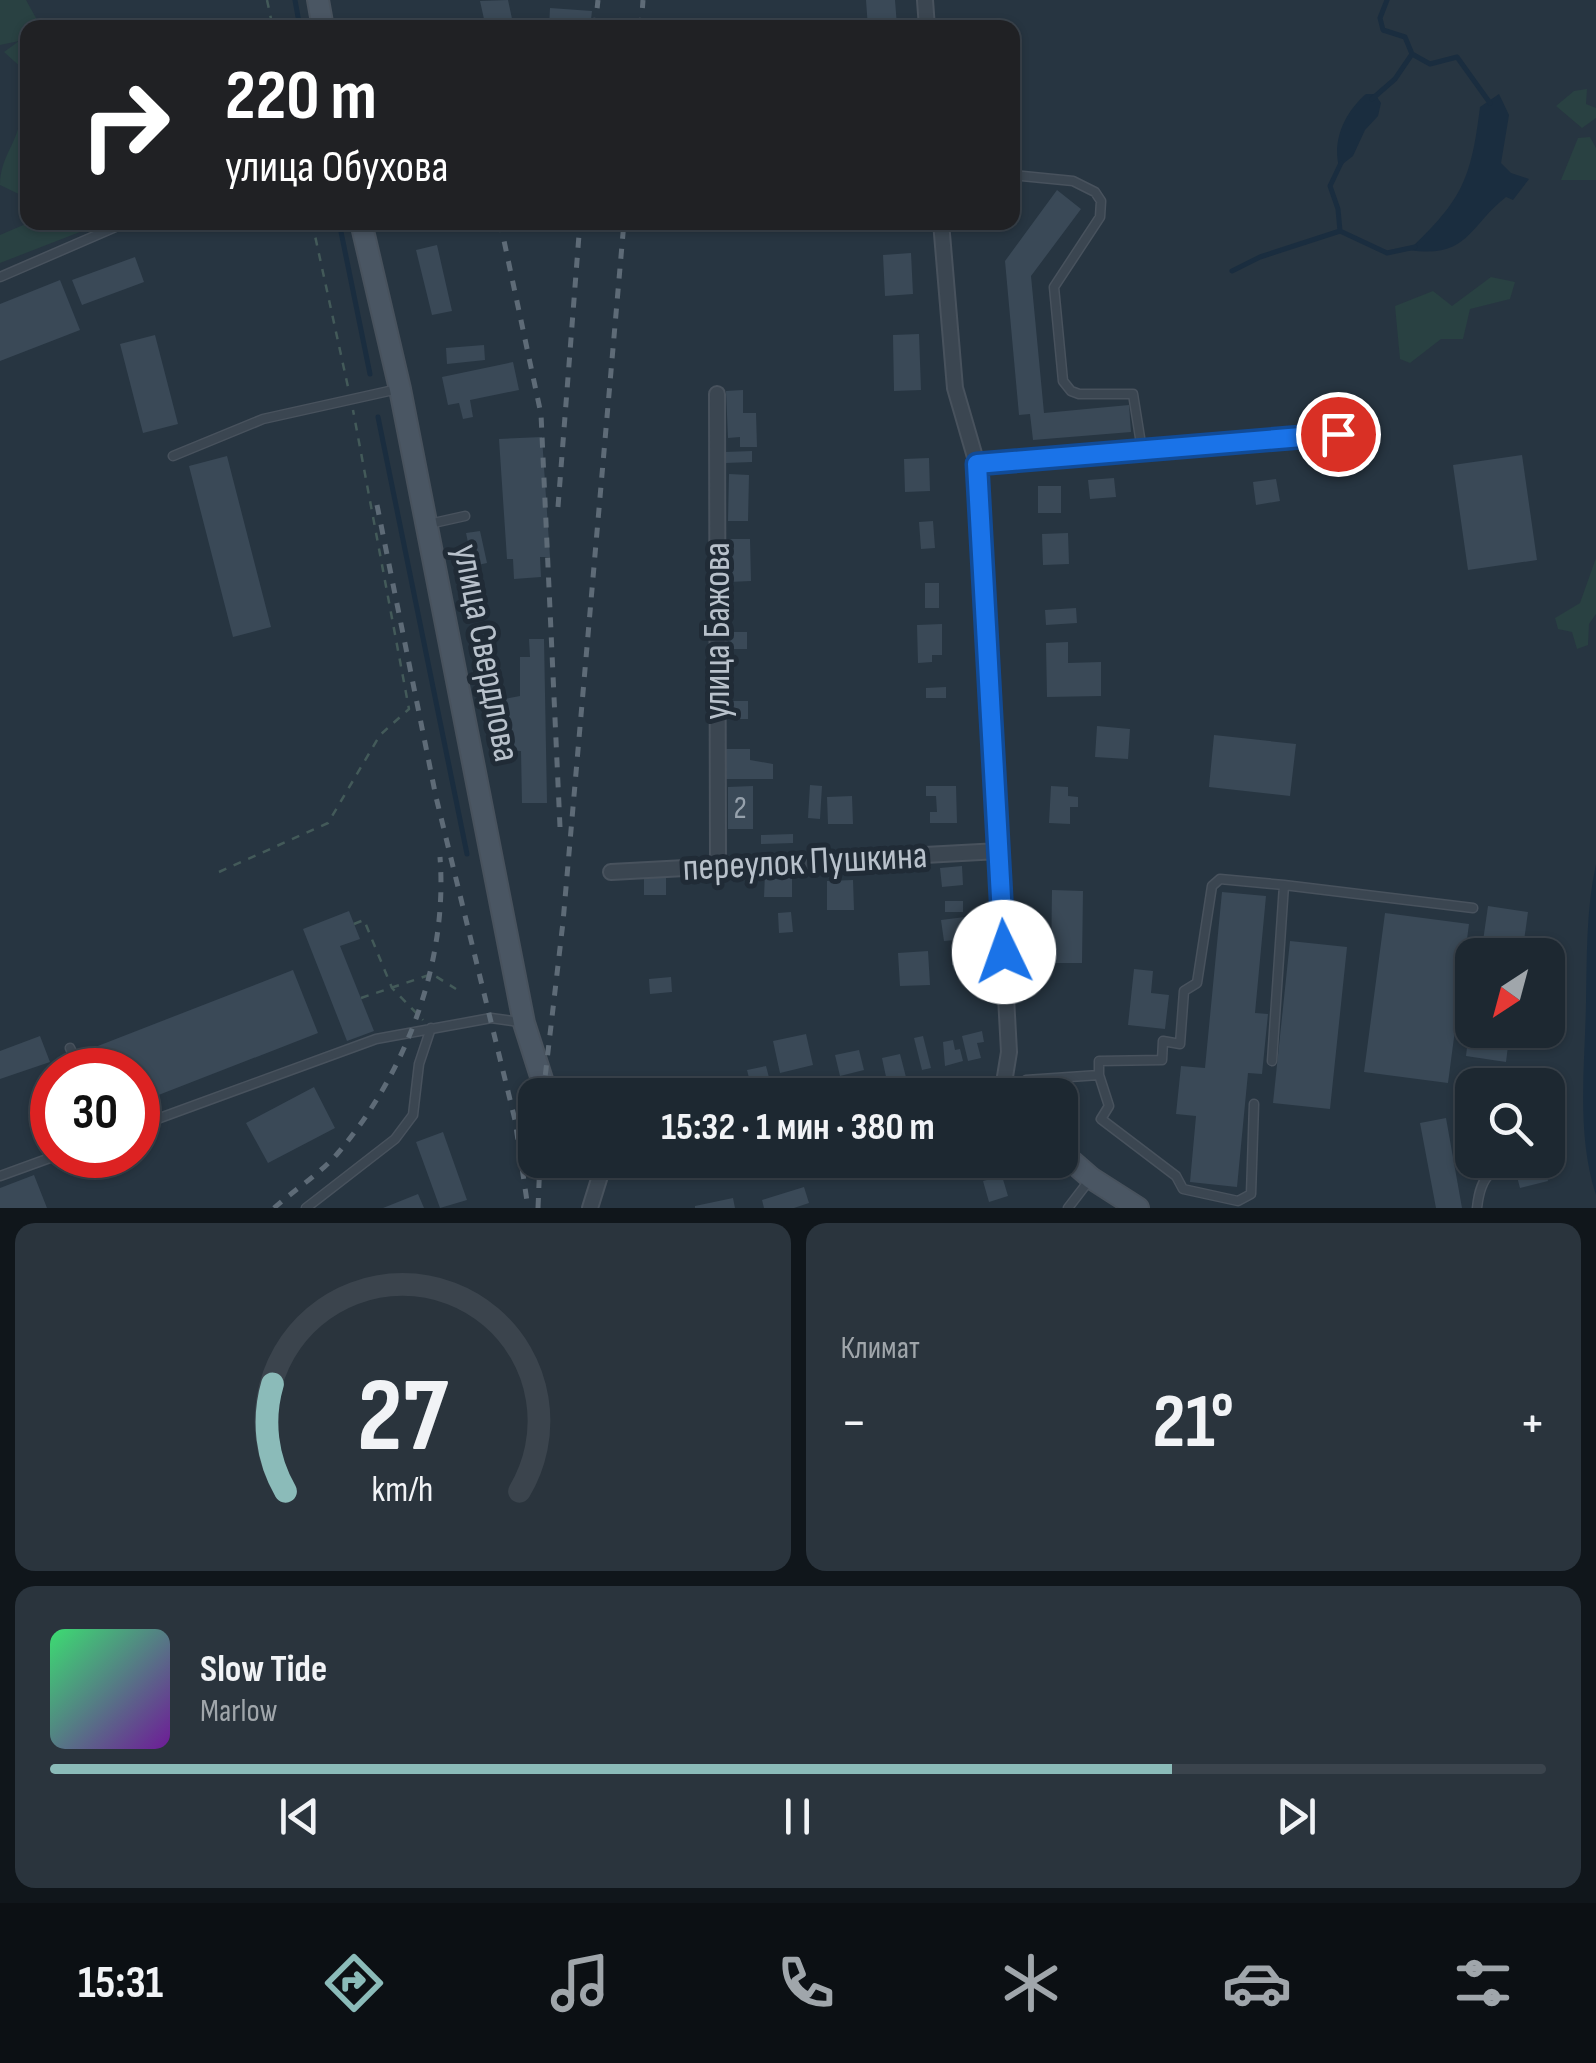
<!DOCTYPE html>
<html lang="ru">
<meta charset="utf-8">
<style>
body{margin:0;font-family:"Sofia Sans Condensed",sans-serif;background:#2a343d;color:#f1f3f6;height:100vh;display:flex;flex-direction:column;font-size:38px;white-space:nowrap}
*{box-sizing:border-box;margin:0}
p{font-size:32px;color:#a0a6ab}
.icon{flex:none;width:55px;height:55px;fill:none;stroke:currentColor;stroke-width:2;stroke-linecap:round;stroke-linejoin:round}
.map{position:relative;height:1208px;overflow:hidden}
.panel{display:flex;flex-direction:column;gap:15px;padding:15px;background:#10161b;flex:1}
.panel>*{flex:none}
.hud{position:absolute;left:20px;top:20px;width:1000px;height:210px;border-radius:20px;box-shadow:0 2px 8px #0004,0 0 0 2px #3b444d;background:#202124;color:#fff;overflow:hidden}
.needle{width:65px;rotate:216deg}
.controls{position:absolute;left:1455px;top:938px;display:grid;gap:20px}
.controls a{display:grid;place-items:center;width:110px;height:110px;border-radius:20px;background:#1d2831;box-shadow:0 2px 8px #0004,0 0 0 2px #3b444d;font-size:50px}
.speed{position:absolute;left:30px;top:1048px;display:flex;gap:20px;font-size:50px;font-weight:700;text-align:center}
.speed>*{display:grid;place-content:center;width:130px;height:130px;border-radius:50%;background:#1d2831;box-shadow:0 2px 8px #0004,0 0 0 2px #3b444d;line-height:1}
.speed .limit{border:15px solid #d22;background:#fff;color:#111}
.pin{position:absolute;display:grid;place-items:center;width:85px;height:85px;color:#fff;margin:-42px;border:5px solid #fff;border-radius:50%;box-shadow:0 2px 10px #0007}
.me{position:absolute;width:110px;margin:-55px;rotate:357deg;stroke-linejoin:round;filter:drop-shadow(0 0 8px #0008)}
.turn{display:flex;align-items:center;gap:35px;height:210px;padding:0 40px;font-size:45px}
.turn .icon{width:130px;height:130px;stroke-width:2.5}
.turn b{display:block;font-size:70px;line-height:85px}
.big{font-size:75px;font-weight:700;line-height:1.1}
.panel .card{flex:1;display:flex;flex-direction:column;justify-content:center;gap:15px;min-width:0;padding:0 35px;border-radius:20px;background:#2a343d}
.panel .dial{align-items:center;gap:0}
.dial svg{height:260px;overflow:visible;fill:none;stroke:#3b444d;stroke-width:7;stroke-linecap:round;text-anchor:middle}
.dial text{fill:#f1f3f6;stroke:none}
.song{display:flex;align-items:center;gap:30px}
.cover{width:120px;height:120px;border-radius:15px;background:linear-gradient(135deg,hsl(140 70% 55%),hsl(280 70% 35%))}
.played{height:10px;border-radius:5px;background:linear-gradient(90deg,#8bbbb9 75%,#3b444d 75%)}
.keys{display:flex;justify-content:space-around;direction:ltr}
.heat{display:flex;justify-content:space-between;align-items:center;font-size:55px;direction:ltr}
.panel .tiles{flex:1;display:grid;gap:15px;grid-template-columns:1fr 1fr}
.card:last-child{grid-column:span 2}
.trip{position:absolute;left:518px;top:1078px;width:560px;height:100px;border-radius:20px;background:#1d2831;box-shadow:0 2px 8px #0004,0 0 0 2px #3b444d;font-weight:700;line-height:100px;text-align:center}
.menu{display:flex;height:160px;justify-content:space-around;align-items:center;background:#0c1014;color:#a0a6ab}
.menu .icon{width:70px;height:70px}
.menu .active{color:#8bbbb9}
.menu b{font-size:45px;color:#f1f3f6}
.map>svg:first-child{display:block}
.green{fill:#294142}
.water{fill:#1a2d3f}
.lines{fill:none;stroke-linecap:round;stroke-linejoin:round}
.stream{stroke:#1a2d3f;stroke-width:5}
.building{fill:#3a4957}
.lane-casing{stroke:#48525d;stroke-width:11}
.street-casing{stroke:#48525d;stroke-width:18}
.secondary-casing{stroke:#48525d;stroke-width:24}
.path{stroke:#435a59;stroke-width:2.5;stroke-dasharray:8 8;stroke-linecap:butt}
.lane{stroke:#3b4651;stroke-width:8}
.street{stroke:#3b4651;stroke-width:14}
.secondary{stroke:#4a5663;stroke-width:20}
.rail{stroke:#5e6b77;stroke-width:5;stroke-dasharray:10 10;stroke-linecap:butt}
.route-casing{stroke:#114b97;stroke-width:25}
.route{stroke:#1a73e8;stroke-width:18}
.labels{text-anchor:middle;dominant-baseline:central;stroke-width:10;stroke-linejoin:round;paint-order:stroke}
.number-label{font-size:32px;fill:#96a1ac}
.street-label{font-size:38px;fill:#b8c1cb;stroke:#202b36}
</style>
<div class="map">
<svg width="1596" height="1208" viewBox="0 0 1596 1208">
<rect width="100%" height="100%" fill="#273541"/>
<!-- green -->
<path class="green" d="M0,0H26L41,27L28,28L27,68L24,70L4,52L19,41L0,45Z
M1587,89L1586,104L1596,108V118L1582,128L1556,106L1574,91Z
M27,97V211V198L0,185C0,151 26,138 19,101Z
M1590,137L1596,148V180H1561L1578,138Z
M28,223V222L103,223L0,263V235Z
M1491,277L1515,282L1510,299L1470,309L1463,339H1441L1410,363L1400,359L1395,306L1433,291L1452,306Z
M1596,558V614L1589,624L1588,645L1577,649L1572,632L1558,629L1555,618L1580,603Z"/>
<!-- water -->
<path class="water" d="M1366,94H1375L1381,103L1378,116L1365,130L1353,156L1339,167C1332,140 1345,112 1366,94Z
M1499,94L1509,115L1501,163L1511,173L1529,179L1513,200L1506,197C1468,227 1468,259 1409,250C1462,200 1471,180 1480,107Z
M1596,864V1195C1576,1134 1585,1065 1586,1003C1587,956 1586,910 1596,864Z"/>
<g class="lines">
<!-- stream -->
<path class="stream" d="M295,0L300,28
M1412,54L1430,64L1457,57L1490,103
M1372,99L1395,79L1412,54L1405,37L1383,30L1380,18L1387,0
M339,222L370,374
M1340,231L1338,209L1330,186L1341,163
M1232,271L1260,257L1340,231L1387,253L1415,247
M378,417L467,854"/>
</g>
<!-- building -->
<path class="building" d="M508,0L514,28H486L480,1Z
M866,0H895L897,26L868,28Z
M550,8L592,11L590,28H549Z
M1057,190L1081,209L1031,276L1044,413L1129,405L1131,432L1033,440L1030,414L1019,415L1005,261Z
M437,245L452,311L432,315L416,250Z
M911,253L913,294L885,296L883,255Z
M135,257L144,282L82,305L72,280Z
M60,280L80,330L0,361V304Z
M919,334L921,390L894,391L893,335Z
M155,335L178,424L143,433L120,344Z
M484,345L485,360L447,364L446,348Z
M513,362L519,390L470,400L473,417L463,419L459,403L448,405L442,377Z
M743,390V413H756L757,447H740V437L728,438L726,391Z
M542,437L550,557H540L541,577L514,579L513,559H507L499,439Z
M752,451V462L725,463V452Z
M1522,455L1537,560L1468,570L1453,465Z
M227,456L271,627L233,637L189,466Z
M929,458L930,491L905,492L904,459Z
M729,474L749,475L748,521H728Z
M1114,478L1116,497L1090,499L1088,480Z
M1276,479L1280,501L1256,505L1253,482Z
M1038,486H1061V513H1038Z
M933,521L935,548L921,549L919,522Z
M480,531L487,563L473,566L466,533Z
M1068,533L1069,564L1043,565L1042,534Z
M728,539H750L751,581L729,582Z
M925,583H939V608H925Z
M1076,608L1077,623L1046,625L1045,610Z
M942,624V655H932V662L918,663L917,625Z
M725,632H747V649H726Z
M529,639H544L547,803H522L521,751L506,750L499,738L494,701L520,696V657H530Z
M1068,642V663L1101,662V696L1047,697L1046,643Z
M946,687V698H926V688Z
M728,701H748V719H728Z
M1097,726L1130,729L1128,759L1095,757Z
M1214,735L1296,744L1290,796L1209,787Z
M726,749H750V760L773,764V779H726Z
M810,785L822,786L820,819L808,818Z
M753,786V829H728V787Z
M926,786H956L957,823H930V812H937L936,796H926Z
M1051,786L1068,787V796L1078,797V807H1070V824L1049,823Z
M852,796L853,824H828L827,797Z
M793,834V843L761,844V835Z
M962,866L963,885L942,887L940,868Z
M765,874L792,875V897H764Z
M644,878H666V895H644Z
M853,880L854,910H827V881Z
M1052,890L1083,891L1082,963H1051Z
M1222,892L1266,896L1255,1013L1268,1014L1262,1074L1248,1073L1237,1187L1190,1182L1196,1116L1176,1114L1181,1066L1205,1068Z
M945,901H963V912H945Z
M1488,906L1528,912L1522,955H1481Z
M349,911L360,939L340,946L374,1031L347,1041L303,929Z
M791,912L793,932L779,933L778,913Z
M1385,913L1469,924L1448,1083L1364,1072Z
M965,917L967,939L944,941L941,920Z
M1290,941L1347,947L1330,1109L1273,1103Z
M928,951L930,985L900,986L898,953Z
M952,955H965V965H976V976H960V965H952Z
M1134,969L1153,971L1151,993L1169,995L1165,1029L1128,1025Z
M293,970L318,1033L138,1103V1070H93L85,1051Z
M671,977L672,992L650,994L649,979Z
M1469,1030H1510L1506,1062L1466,1056Z
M982,1031L984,1042L977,1043L981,1058L968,1061L962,1036Z
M806,1034L813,1065L780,1073L773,1041Z
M40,1036L50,1062L0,1079V1051Z
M923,1036L931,1068L922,1070L914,1038Z
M953,1040L955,1050L960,1049L963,1061L945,1066L943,1042Z
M859,1050L864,1070L840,1076L835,1055Z
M900,1054L907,1081L888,1086L882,1058Z
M766,1066L772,1089L753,1094L747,1070Z
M314,1087L335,1128L268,1163L246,1123Z
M1446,1118L1462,1208H1436L1420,1123Z
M443,1132L467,1200L440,1208L416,1142Z
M872,1160H889L892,1168L876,1173Z
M1545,1166L1548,1181L1520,1188L1516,1173Z
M34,1175L47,1208H0V1188Z
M1002,1176L1008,1196L989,1202L983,1181Z
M804,1187L809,1203L794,1208H764L762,1200Z
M418,1194L424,1208H383Z
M733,1198L735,1208H695V1206Z"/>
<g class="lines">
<!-- lane casing -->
<g class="lane-casing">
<path id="lane" d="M1012,175L1073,181L1095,192L1101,201L1100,217L1054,287L1063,381L1071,391L1079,394H1133L1142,450
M0,277L127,222
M173,456L263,419L398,389
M429,524L465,516
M1284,885L1473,908
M70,1048L80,1070
M1099,1075L1109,1106L1101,1119L1176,1176L1183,1189L1238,1201L1251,1194L1254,1104
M1009,1095L1026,1080L1099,1075V1061L1162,1060L1163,1041L1180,1044L1184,991L1197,983L1212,886L1220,879L1284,885L1272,1061
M138,1126L376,1039L491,1018L520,1022
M0,1176L58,1155
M306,1208L395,1139L413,1115L419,1064L431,1028
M1068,1208L1091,1178
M1477,1208C1481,1171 1493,1168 1527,1160"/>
</g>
<!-- street casing -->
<g class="street-casing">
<path id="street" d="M925,0L927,28
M941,222L955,388L977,464L1009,1052L1002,1095
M717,394L718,867
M977,464L1338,434
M611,872L999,851
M590,1208L605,1160"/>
</g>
<!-- secondary casing -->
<g class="secondary-casing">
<path id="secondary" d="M318,0L323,28
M361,222L400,389L524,1023L547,1095
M1060,1151L1091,1178L1138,1208
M623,1160L643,1165L693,1160"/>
</g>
<!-- path -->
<path class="path" d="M267,0L273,28
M312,222L348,387
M219,872L328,823L380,735L409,709L353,410
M354,924L364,920L392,988L423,1020
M361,998L432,974L456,989"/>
<!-- lane -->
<use href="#lane" class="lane"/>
<!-- street -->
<use href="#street" class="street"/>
<!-- secondary -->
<use href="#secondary" class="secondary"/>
<!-- rail -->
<path class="rail" d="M468,22L469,28
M595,28L598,0
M641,28L643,0
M500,222L541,414L560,827
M377,505L436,797L515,1120L528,1208
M558,507L580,222
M543,1095L563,922L624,222
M274,1208C294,1190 320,1174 338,1153C406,1073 448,962 440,857
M538,1208L540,1160"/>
</g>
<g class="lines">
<!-- route casing -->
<g class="route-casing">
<path id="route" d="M1004,952L977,464L1338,434"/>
</g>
<!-- route -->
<use href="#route" class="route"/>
</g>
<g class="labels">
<!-- number labels -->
<g class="number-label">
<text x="740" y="808">2</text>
</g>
<!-- street labels -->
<g class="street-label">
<text transform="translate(717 631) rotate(-90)">улица Бажова</text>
<text transform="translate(486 653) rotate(79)">улица Свердлова</text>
<text transform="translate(805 862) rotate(-3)">переулок Пушкина</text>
</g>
</g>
</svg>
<div class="controls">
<a><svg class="needle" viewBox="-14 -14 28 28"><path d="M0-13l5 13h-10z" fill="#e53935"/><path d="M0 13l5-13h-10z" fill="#a0a6ab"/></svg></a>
<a><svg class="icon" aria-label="search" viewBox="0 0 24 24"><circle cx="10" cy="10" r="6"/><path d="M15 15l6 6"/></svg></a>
</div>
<div class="speed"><div class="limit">30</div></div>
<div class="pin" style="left:1338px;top:434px;background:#d93025"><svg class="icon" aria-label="arrive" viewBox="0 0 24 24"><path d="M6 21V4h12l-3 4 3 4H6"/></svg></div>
<svg class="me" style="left:1004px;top:952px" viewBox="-20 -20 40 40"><circle r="19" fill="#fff"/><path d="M0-13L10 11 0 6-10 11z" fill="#1a73e8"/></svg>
<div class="trip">15:32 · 1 мин · 380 m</div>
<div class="hud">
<div class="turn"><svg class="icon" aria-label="right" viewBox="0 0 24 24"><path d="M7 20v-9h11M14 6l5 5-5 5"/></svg><div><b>220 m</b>улица Обухова</div></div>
</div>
</div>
<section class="panel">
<div class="tiles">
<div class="card dial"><svg viewBox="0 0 100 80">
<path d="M14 69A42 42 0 1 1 86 69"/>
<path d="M14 69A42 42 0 0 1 10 36" stroke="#8bbbb9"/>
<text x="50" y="56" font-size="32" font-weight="700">27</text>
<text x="50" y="72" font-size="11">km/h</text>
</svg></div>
<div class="card"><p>Климат</p>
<div class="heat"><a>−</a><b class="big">21°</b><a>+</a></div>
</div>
<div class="card">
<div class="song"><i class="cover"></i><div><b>Slow Tide</b><p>Marlow</p></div></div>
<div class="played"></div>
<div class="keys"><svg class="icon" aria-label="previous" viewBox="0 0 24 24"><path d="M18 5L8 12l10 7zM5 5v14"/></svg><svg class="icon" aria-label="pause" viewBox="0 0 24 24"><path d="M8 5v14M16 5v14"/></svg><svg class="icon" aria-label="next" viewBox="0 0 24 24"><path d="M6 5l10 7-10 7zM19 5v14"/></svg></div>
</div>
</div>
</section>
<nav class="menu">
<b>15:31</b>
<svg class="icon active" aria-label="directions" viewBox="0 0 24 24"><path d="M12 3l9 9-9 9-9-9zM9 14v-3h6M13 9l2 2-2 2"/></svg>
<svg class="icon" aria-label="music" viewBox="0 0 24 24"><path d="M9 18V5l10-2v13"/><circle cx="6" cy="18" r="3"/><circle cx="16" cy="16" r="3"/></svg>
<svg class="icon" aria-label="phone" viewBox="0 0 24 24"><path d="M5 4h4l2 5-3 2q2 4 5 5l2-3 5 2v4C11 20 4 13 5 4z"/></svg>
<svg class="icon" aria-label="climate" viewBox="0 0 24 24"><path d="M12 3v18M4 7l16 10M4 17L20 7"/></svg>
<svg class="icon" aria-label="car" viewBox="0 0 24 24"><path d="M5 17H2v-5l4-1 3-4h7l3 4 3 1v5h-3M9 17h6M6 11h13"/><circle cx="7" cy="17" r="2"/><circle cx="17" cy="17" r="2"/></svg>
<svg class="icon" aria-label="filters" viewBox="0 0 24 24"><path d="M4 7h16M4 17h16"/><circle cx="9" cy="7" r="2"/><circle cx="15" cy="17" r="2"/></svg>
</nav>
